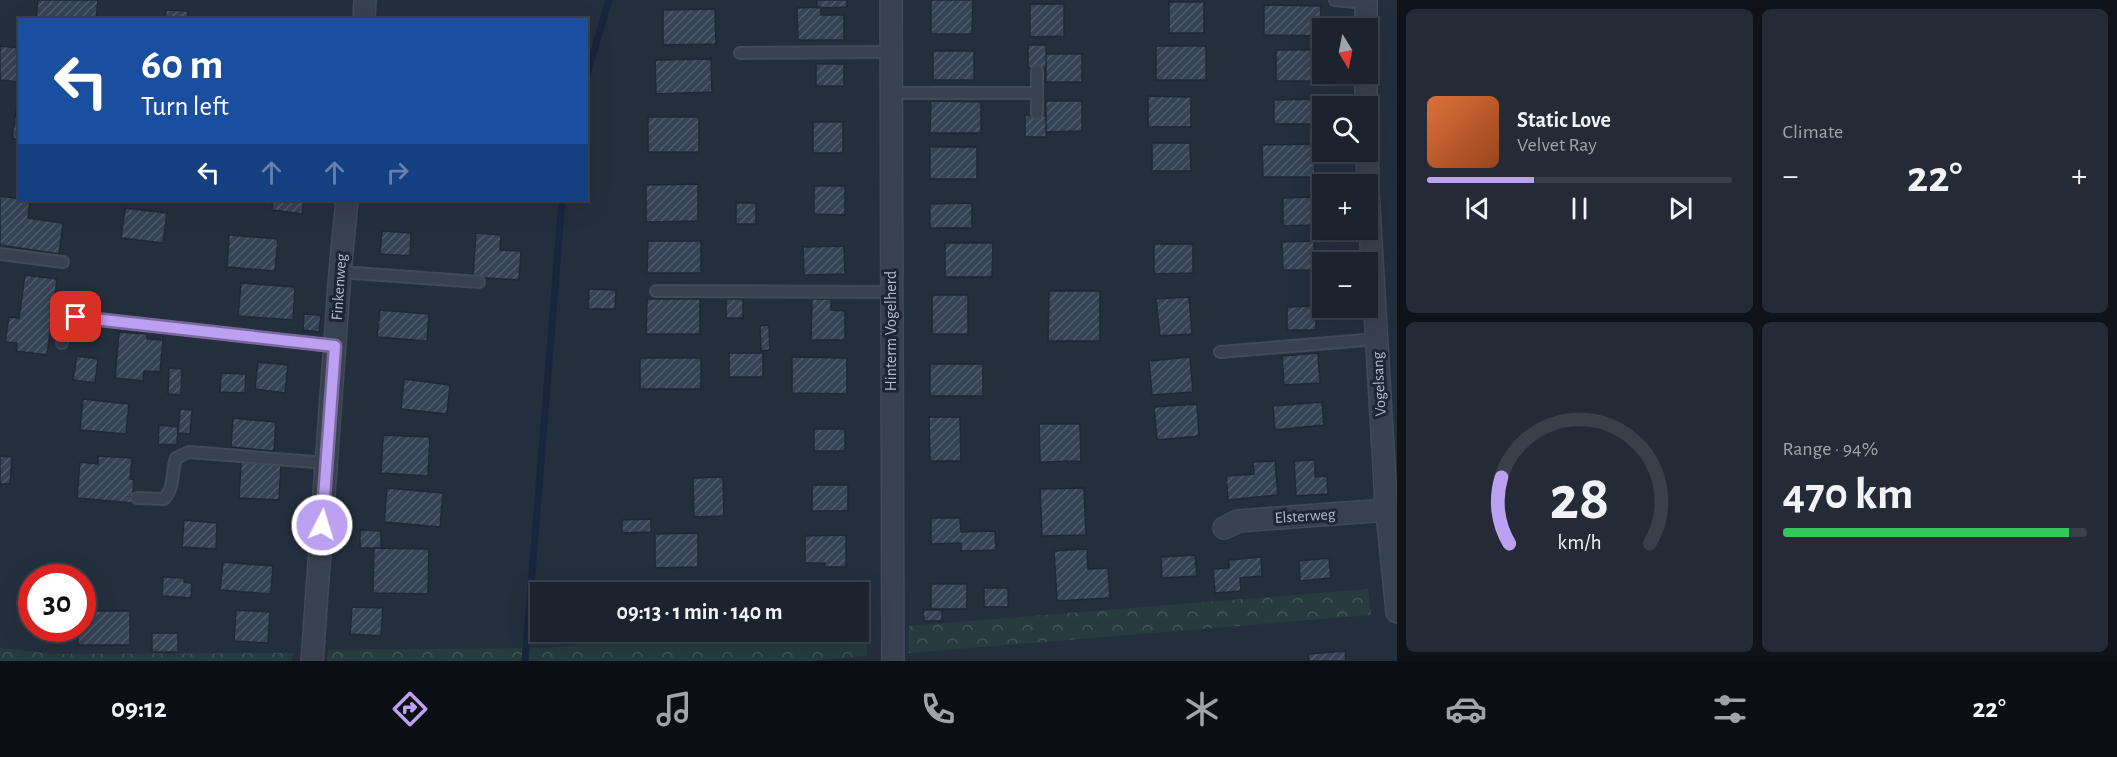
<!DOCTYPE html>
<meta charset="utf-8">
<style>
body{margin:0;font-family:"Alegreya Sans",sans-serif;background:#242b36;color:#f1f3f6;height:100vh;display:flex;flex-direction:column;font-size:22px;white-space:nowrap}
*{box-sizing:border-box;margin:0}
p{font-size:20px;color:#a0a4aa}
.icon{flex:none;width:33px;height:33px;fill:none;stroke:currentColor;stroke-width:2;stroke-linecap:round;stroke-linejoin:round}
.map{position:relative;flex:1;overflow:hidden}
.sheet{display:flex;flex-direction:column;gap:9px;padding:9px;background:#0f1319;width:720px}
.sheet>*{flex:none}
.top-card{position:absolute;left:18px;top:18px;width:570px;height:183px;border-radius:0px;box-shadow:0 6px 24px #0002,0 0 0 2px #39404a;background:#1a4fa0;color:#fff;overflow:hidden}
.needle{width:39px;rotate:170deg}
.fabs{position:absolute;left:1312px;top:18px;display:grid;gap:12px}
.fabs a{display:grid;place-items:center;width:66px;height:66px;border-radius:0px;background:#1b232e;box-shadow:0 6px 24px #0002,0 0 0 2px #39404a;font-size:30px}
.speed{position:absolute;left:18px;top:564px;display:flex;gap:12px;font-size:30px;font-weight:700;text-align:center}
.speed>*{display:grid;place-content:center;width:78px;height:78px;border-radius:50%;background:#1b232e;box-shadow:0 6px 24px #0002,0 0 0 2px #39404a;line-height:1}
.speed .limit{border:9px solid #d22;background:#fff;color:#111}
.pin{position:absolute;display:grid;place-items:center;width:51px;height:51px;color:#fff;margin:-26px;border-radius:12px;box-shadow:0 3px 9px #0006}
.me{position:absolute;width:66px;margin:-33px;rotate:5deg;stroke-linejoin:round;filter:drop-shadow(0 0 4px #0008)}
.turn{display:flex;align-items:center;gap:21px;height:126px;padding:0 24px;font-size:27px}
.turn .icon{width:78px;height:78px;stroke-width:2.5}
.turn b{display:block;font-size:42px;line-height:51px}
.lanes{display:flex;align-items:center;height:57px;padding:0 24px;background:#0003;justify-content:center;gap:30px;direction:ltr}
.lanes .off{opacity:.35}
.big{font-size:45px;font-weight:600;line-height:1.1}
.sheet .widget{flex:1;display:flex;flex-direction:column;justify-content:center;gap:9px;min-width:0;padding:0 21px;border-radius:9px;background:#242b36}
.sheet .dial{align-items:center;gap:0}
.dial svg{height:156px;overflow:visible;fill:none;stroke:#39404a;stroke-width:7;stroke-linecap:round;text-anchor:middle}
.dial text{fill:#f1f3f6;stroke:none}
.song{display:flex;align-items:center;gap:18px}
.cover{width:72px;height:72px;border-radius:9px;background:linear-gradient(135deg,hsl(20 70% 55%),hsl(20 70% 35%))}
.played{height:6px;border-radius:3px;background:linear-gradient(90deg,#bca0f2 35%,#39404a 35%)}
.keys{display:flex;justify-content:space-around;direction:ltr}
.heat{display:flex;justify-content:space-between;align-items:center;font-size:33px;direction:ltr}
.charge{height:9px;border-radius:4px;background:linear-gradient(90deg,#34c759 94%,#39404a 0)}
.sheet .tiles{flex:1;display:grid;gap:9px;grid-template-columns:repeat(2,1fr)}
.trip{position:absolute;left:530px;top:582px;width:339px;height:60px;border-radius:0px;background:#1b232e;box-shadow:0 6px 24px #0002,0 0 0 2px #39404a;font-weight:600;line-height:60px;text-align:center}
.tabs{display:flex;height:96px;justify-content:space-around;align-items:center;background:#0b0e12;color:#a0a4aa}
.tabs .icon{width:42px;height:42px}
.tabs .selected{color:#bca0f2}
.tabs b{font-size:27px;color:#f1f3f6}
main{display:flex;flex:1;min-height:0}
.map>svg:first-child{display:block}
.park{fill:url(#park-crowns)}
.lines{fill:none;stroke-linecap:round;stroke-linejoin:round}
.stream{stroke:#17263c;stroke-width:7}
.building{fill:url(#building-hatch);stroke:#1f2835;stroke-width:1.5}
.lane-casing{stroke:#414a57;stroke-width:14}
.street-casing{stroke:#414a57;stroke-width:24}
.lane{stroke:#38414e;stroke-width:10}
.street{stroke:#38414e;stroke-width:21}
.route-casing{stroke:#7a689d;stroke-width:15}
.route{stroke:#bca0f2;stroke-width:10}
.labels{text-anchor:middle;dominant-baseline:central;stroke-width:6;stroke-linejoin:round;paint-order:stroke}
.street-label{font-size:16px;fill:#b4bcc9;stroke:#1d2633}
</style>
<main>
<div class="map">
<svg width="1397" height="661" viewBox="0 0 1397 661">
<defs>
<pattern id="park-crowns" width="20" height="18" patternUnits="userSpaceOnUse" patternTransform="scale(1.5)"><rect width="20" height="18" fill="#263c3f"/><path d="M2 6a3 3 0 1 1 6 0M12 15a3 3 0 1 1 6 0" fill="none" stroke="#435659"/></pattern>
<pattern id="building-hatch" width="6" height="6" patternUnits="userSpaceOnUse" patternTransform="scale(1.5)"><rect width="6" height="6" fill="#364354"/><path d="M-1 1l2-2M0 6l6-6M5 7l2-2" fill="none" stroke="#515c6b"/></pattern>
</defs>
<rect width="100%" height="100%" fill="#242f3e"/>
<!-- park -->
<path class="park" d="M1368,589L1371,615L908,653V626Z
M858,621H866L867,656L810,661H327L328,650L545,648L704,632H858Z
M0,648L53,654L293,653L292,661H0Z"/>
<g class="lines">
<!-- stream -->
<path class="stream" d="M586,78L609,0
M525,661L562,200"/>
</g>
<!-- building -->
<path class="building" d="M38,0H98L96,20H36Z
M817,0H847V7L817,8Z
M931,0H973L972,34H931Z
M1169,2H1204V33H1169Z
M1030,4H1064V36L1030,37Z
M1264,5L1321,6L1320,36L1264,35Z
M821,7V15H844V40H798L797,8Z
M715,9L716,44L663,45V10Z
M166,10L188,11L187,20H165Z
M1028,45H1046V68H1028Z
M0,46L20,48L18,82L0,80Z
M1156,46H1206V80H1156Z
M1276,50H1316L1315,81H1276Z
M933,51H974V80H933Z
M1046,54H1082V82H1046Z
M711,59L712,92L656,94L655,60Z
M816,64H844V86H816Z
M1148,96L1191,97V127H1148Z
M1317,99V124H1274V100Z
M931,101L981,102V133H930Z
M1046,101H1082V131L1046,132Z
M17,105H20V140L12,138Z
M1025,115L1046,116V137H1025Z
M648,117H699V152H648Z
M813,122H843V153H813Z
M1152,143H1190L1191,171H1152Z
M1314,144L1315,177H1263L1262,145Z
M930,147H977V179H930Z
M698,184V221L646,222V185Z
M814,186H845V215L814,214Z
M0,196L30,200L28,218L63,223L59,254L0,245Z
M1314,197V225L1283,226V198Z
M273,200H304L302,214L272,210Z
M736,203H756V224H736Z
M972,203V228H930V204Z
M125,208L167,213L163,243L121,238Z
M382,231L411,233L410,256L380,254Z
M476,233L501,235L500,250L521,251L519,280L473,277Z
M229,235L278,239L275,271L227,267Z
M648,241H701V273H647Z
M1314,241L1315,270H1283L1282,242Z
M945,243H993L992,277H945Z
M1154,244H1193V273L1154,274Z
M844,246L845,274L804,275L803,247Z
M25,275L57,279L47,355L16,351L17,343L5,342L9,317L19,318Z
M241,283L295,287L293,320L238,316Z
M589,289L616,290L615,309H588Z
M1049,291H1100V341H1048Z
M932,295H968V334H932Z
M1189,297L1192,334L1160,336L1156,299Z
M647,299H700V334H646Z
M726,299H743V318H726Z
M812,299H831V310L845,311V340H811Z
M1316,306V330H1287V307Z
M380,310L429,314L427,341L377,337Z
M304,314L321,315L319,332L303,330Z
M769,325L770,350L761,351L760,326Z
M119,332L147,334V339L163,340L160,372L144,371L143,381L115,378Z
M729,353H763V377H729Z
M1318,353L1320,383L1284,385L1282,356Z
M77,356L98,359L95,383L73,380Z
M792,357L847,358V394L792,393Z
M1190,357L1193,392L1152,395L1149,361Z
M640,358H701V389H640Z
M258,362L288,365L285,393L255,389Z
M930,364H983V396H930Z
M169,368L182,369L181,395L168,394Z
M221,373L246,374L245,393L220,392Z
M404,379L450,385L447,414L401,409Z
M83,399L129,404L126,434L80,430Z
M1322,402L1324,425L1275,430L1273,406Z
M1197,404L1199,436L1157,440L1154,407Z
M180,409L192,410L190,434L178,433Z
M929,417H960L961,461H930Z
M233,418L276,422L274,451L231,447Z
M1039,424H1080L1081,461L1040,462Z
M159,425L178,427L177,445L158,444Z
M814,429H845V451H814Z
M383,435L430,437L428,476L381,473Z
M0,456L12,457L10,484H0Z
M98,456L132,458L130,479L134,480L132,503L77,498L80,462L98,464Z
M1315,460V477L1327,476L1328,494L1296,496L1294,461Z
M1275,461L1278,495L1228,500L1226,476L1254,474L1253,462Z
M241,462L281,465L279,500L239,498Z
M723,477L724,516L694,517L693,478Z
M812,485H848V511H812Z
M387,488L443,493L440,527L384,522Z
M1084,488L1086,535L1042,536L1040,489Z
M931,518H960L961,532L995,531L996,550L961,551V543L931,544Z
M651,519V532L622,533V520Z
M184,520L217,523L216,549L182,547Z
M360,530L381,531V548H360Z
M698,533V567L655,568V534Z
M846,535V567H825V563H805V536Z
M374,548L429,549L428,594L373,593Z
M1087,549L1088,569L1108,568L1110,598L1057,601L1054,551Z
M1195,555L1197,576L1162,578L1161,557Z
M1261,557L1262,576L1240,578L1241,591L1215,593L1213,569L1229,568V560Z
M1329,558L1331,578L1300,581L1299,561Z
M223,562L273,566L271,594L220,590Z
M163,577L184,578V582L192,583L191,598L162,596Z
M695,583V592H661L660,585Z
M931,584H967V609H931Z
M984,588H1008V607H984Z
M845,589V592H795V590Z
M352,607L383,608L381,636L350,634Z
M236,610L270,612L268,643L234,641Z
M923,610H942V621H924Z
M82,611H130V645H78V628H82Z
M152,633H178V652H152Z
M1345,651L1346,661H1309L1308,654Z"/>
<g class="lines">
<!-- lane casing -->
<g class="lane-casing">
<path id="lane" d="M1335,0L1366,3
M740,53L891,52
M1037,71V113
M891,93H1037
M0,254L63,262
M340,272L479,282
M656,291L891,292
M62,343L64,324L68,318L76,317L335,346
M1220,352L1377,339
M137,498L164,499C175,488 171,472 176,458L189,452L327,463"/>
</g>
<!-- street casing -->
<g class="street-casing">
<path id="street" d="M891,0L893,661
M364,20L365,0
M1366,28V0
M1366,74V106
M1367,152L1368,184
M1368,190L1386,501L1397,612
M1224,528L1238,521L1387,510
M312,661L340,272L347,200"/>
</g>
<!-- lane -->
<use href="#lane" class="lane"/>
<!-- street -->
<use href="#street" class="street"/>
</g>
<g class="lines">
<!-- route casing -->
<g class="route-casing">
<path id="route" d="M76,317L335,346L322,525"/>
</g>
<!-- route -->
<use href="#route" class="route"/>
</g>
<g class="labels">
<!-- street labels -->
<g class="street-label">
<text transform="translate(339 287) rotate(-86)">Finkenweg</text>
<text transform="translate(891 331) rotate(-90)">Hinterm Vogelherd</text>
<text transform="translate(1379 384) rotate(-93)">Vogelsang</text>
<text transform="translate(1305 516) rotate(-4)">Elsterweg</text>
</g>
</g>
</svg>
<div class="fabs">
<a><svg class="needle" viewBox="-14 -14 28 28"><path d="M0-13l5 13h-10z" fill="#e53935"/><path d="M0 13l5-13h-10z" fill="#a0a4aa"/></svg></a>
<a><svg class="icon" aria-label="search" viewBox="0 0 24 24"><circle cx="10" cy="10" r="6"/><path d="M15 15l6 6"/></svg></a>
<a>+</a>
<a>−</a>
</div>
<div class="speed"><div class="limit">30</div></div>
<div class="pin" style="left:76px;top:317px;background:#d93025"><svg class="icon" aria-label="arrive" viewBox="0 0 24 24"><path d="M6 21V4h12l-3 4 3 4H6"/></svg></div>
<svg class="me" style="left:322px;top:525px" viewBox="-20 -20 40 40"><circle r="17" fill="#bca0f2" stroke="#fff" stroke-width="3"/><path d="M0-11L8 9 0 5-8 9z" fill="#fff"/></svg>
<div class="trip">09:13 · 1 min · 140 m</div>
<div class="top-card">
<div class="turn"><svg class="icon" aria-label="left" viewBox="0 0 24 24"><path d="M17 20v-9H6M10 6l-5 5 5 5"/></svg><div><b>60 m</b>Turn left</div></div>
<div class="lanes"><svg class="icon" aria-label="left" viewBox="0 0 24 24"><path d="M17 20v-9H6M10 6l-5 5 5 5"/></svg><svg class="icon off" aria-label="ahead" viewBox="0 0 24 24"><path d="M12 20V5M6 11l6-6 6 6"/></svg><svg class="icon off" aria-label="ahead" viewBox="0 0 24 24"><path d="M12 20V5M6 11l6-6 6 6"/></svg><svg class="icon off" aria-label="right" viewBox="0 0 24 24"><path d="M7 20v-9h11M14 6l5 5-5 5"/></svg></div>
</div>
</div>
<section class="sheet">
<div class="tiles">
<div class="widget">
<div class="song"><i class="cover"></i><div><b>Static Love</b><p>Velvet Ray</p></div></div>
<div class="played"></div>
<div class="keys"><svg class="icon" aria-label="previous" viewBox="0 0 24 24"><path d="M18 5L8 12l10 7zM5 5v14"/></svg><svg class="icon" aria-label="pause" viewBox="0 0 24 24"><path d="M8 5v14M16 5v14"/></svg><svg class="icon" aria-label="next" viewBox="0 0 24 24"><path d="M6 5l10 7-10 7zM19 5v14"/></svg></div>
</div>
<div class="widget"><p>Climate</p>
<div class="heat"><a>−</a><b class="big">22°</b><a>+</a></div>
</div>
<div class="widget dial"><svg viewBox="0 0 100 80">
<path d="M14 69A42 42 0 1 1 86 69"/>
<path d="M14 69A42 42 0 0 1 10 35" stroke="#bca0f2"/>
<text x="50" y="56" font-size="32" font-weight="700">28</text>
<text x="50" y="72" font-size="11">km/h</text>
</svg></div>
<div class="widget"><p>Range · 94%</p><b class="big">470 km</b><div class="charge"></div></div>
</div>
</section>
</main>
<nav class="tabs">
<b>09:12</b>
<svg class="icon selected" aria-label="directions" viewBox="0 0 24 24"><path d="M12 3l9 9-9 9-9-9zM9 14v-3h6M13 9l2 2-2 2"/></svg>
<svg class="icon" aria-label="music" viewBox="0 0 24 24"><path d="M9 18V5l10-2v13"/><circle cx="6" cy="18" r="3"/><circle cx="16" cy="16" r="3"/></svg>
<svg class="icon" aria-label="phone" viewBox="0 0 24 24"><path d="M5 4h4l2 5-3 2q2 4 5 5l2-3 5 2v4C11 20 4 13 5 4z"/></svg>
<svg class="icon" aria-label="climate" viewBox="0 0 24 24"><path d="M12 3v18M4 7l16 10M4 17L20 7"/></svg>
<svg class="icon" aria-label="car" viewBox="0 0 24 24"><path d="M5 17H2v-5l4-1 3-4h7l3 4 3 1v5h-3M9 17h6M6 11h13"/><circle cx="7" cy="17" r="2"/><circle cx="17" cy="17" r="2"/></svg>
<svg class="icon" aria-label="filters" viewBox="0 0 24 24"><path d="M4 7h16M4 17h16"/><circle cx="9" cy="7" r="2"/><circle cx="15" cy="17" r="2"/></svg>
<b>22°</b>
</nav>
